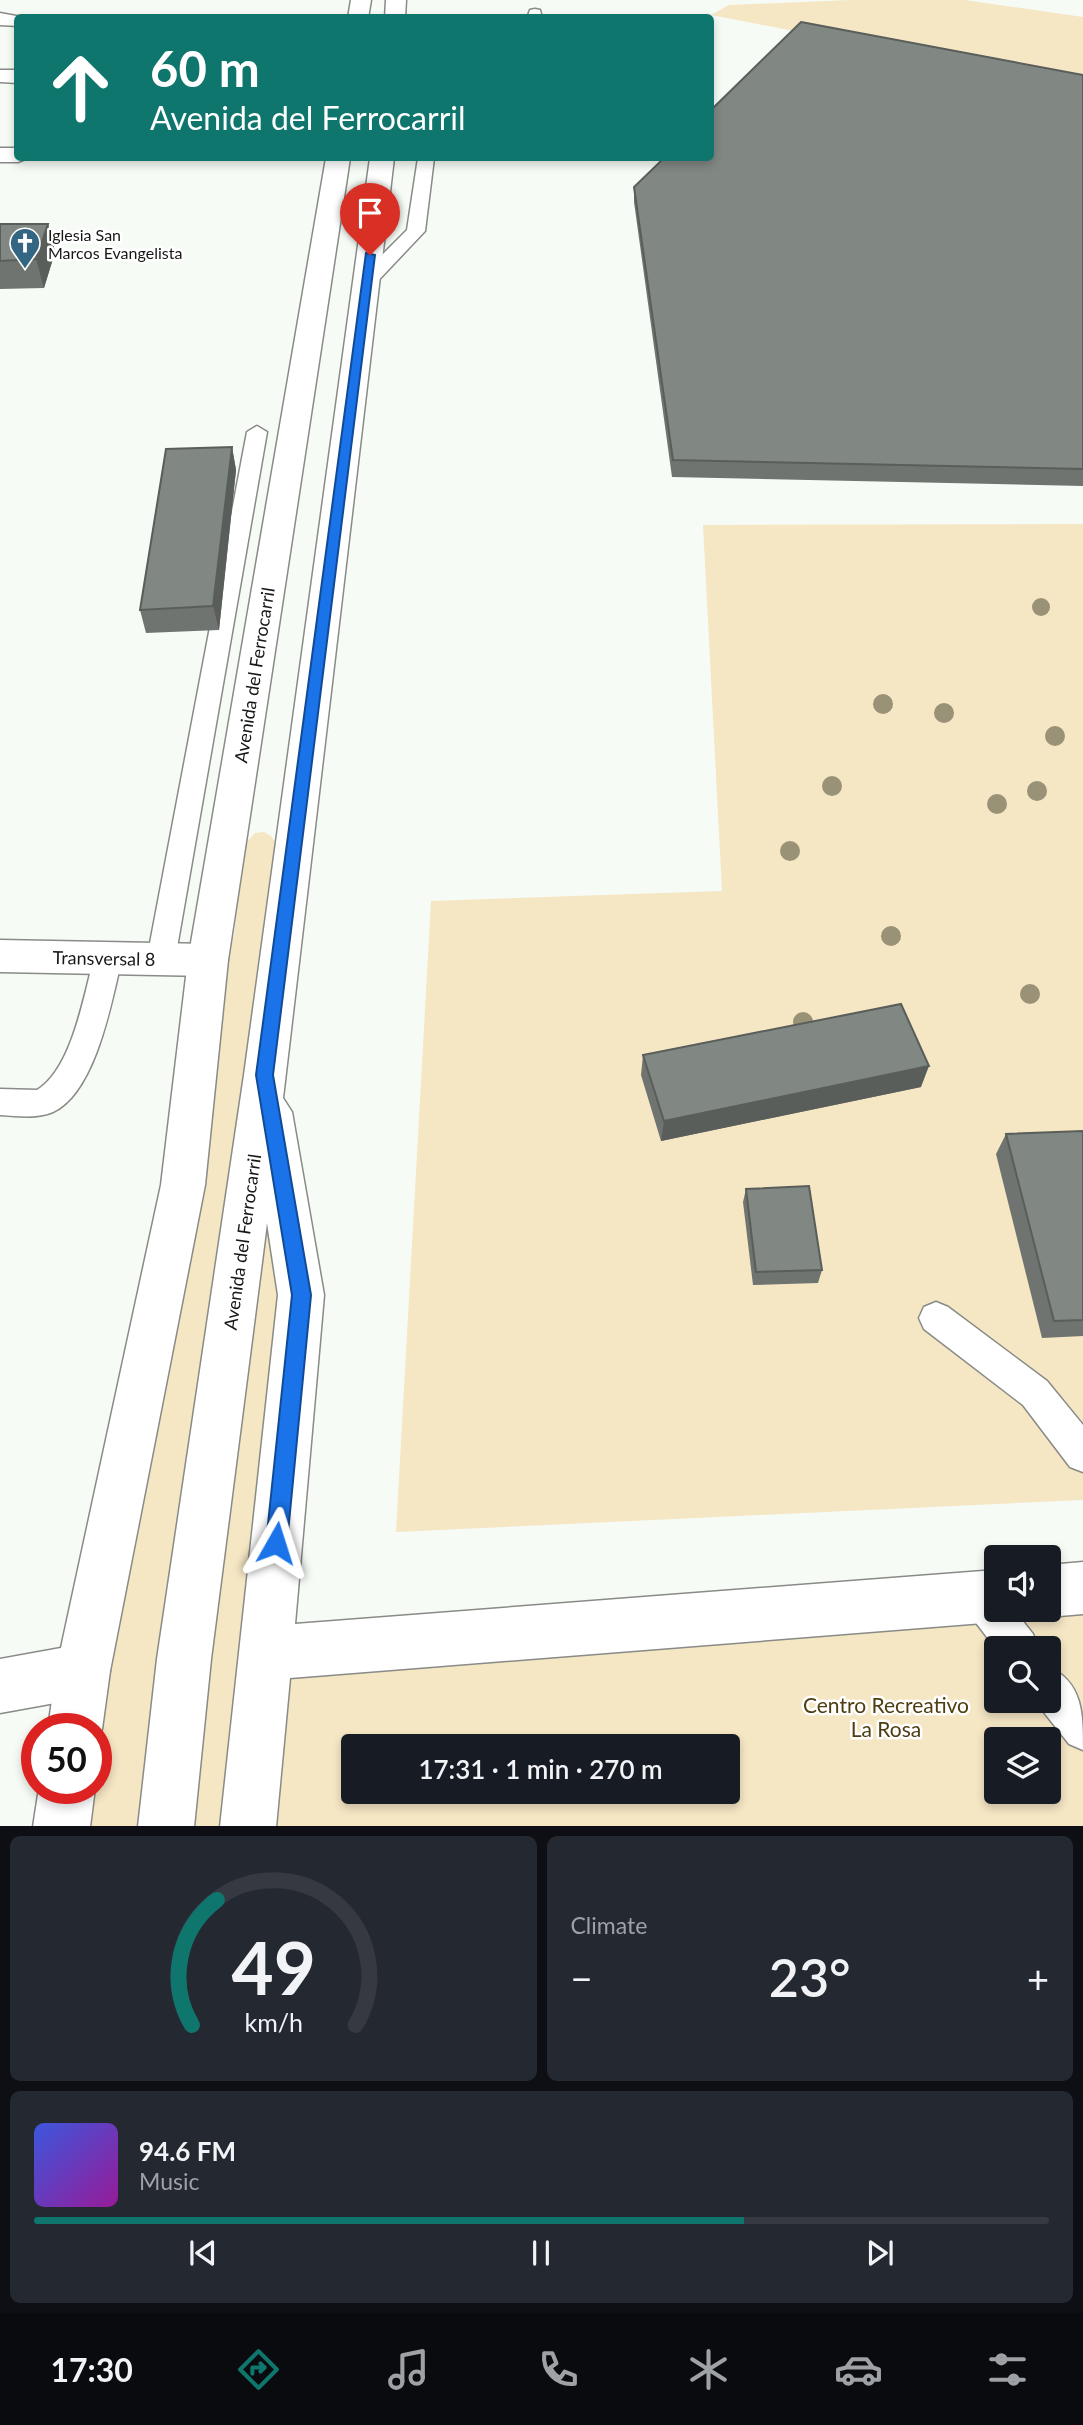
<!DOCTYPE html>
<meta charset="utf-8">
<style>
body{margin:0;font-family:Lato,sans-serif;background:#242831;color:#f1f3f6;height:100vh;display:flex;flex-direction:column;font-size:26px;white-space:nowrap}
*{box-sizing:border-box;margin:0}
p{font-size:23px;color:#9ea1a6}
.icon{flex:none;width:38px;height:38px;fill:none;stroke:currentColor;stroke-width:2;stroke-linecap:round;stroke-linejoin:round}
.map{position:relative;height:1826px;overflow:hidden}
.drawer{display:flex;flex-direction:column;gap:10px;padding:10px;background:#0d0f14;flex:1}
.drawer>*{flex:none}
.guide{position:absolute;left:14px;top:14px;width:700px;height:147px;border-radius:7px;box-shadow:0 4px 10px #0003;background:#0f766e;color:#fff;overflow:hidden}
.fabs{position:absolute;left:984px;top:1545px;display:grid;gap:14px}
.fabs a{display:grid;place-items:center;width:77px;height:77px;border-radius:7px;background:#171b24;box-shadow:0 4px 10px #0003;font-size:35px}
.speed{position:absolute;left:21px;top:1713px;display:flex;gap:14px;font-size:35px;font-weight:700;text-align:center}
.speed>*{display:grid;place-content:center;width:91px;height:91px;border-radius:50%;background:#171b24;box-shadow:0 4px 10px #0003;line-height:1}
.speed .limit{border:10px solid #d22;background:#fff;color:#111}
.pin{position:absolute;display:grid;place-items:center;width:60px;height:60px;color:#fff;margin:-72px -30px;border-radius:50% 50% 50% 0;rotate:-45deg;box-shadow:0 0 7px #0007}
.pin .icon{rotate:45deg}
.me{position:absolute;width:77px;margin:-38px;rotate:6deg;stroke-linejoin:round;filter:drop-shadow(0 0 5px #0008)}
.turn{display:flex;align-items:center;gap:24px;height:147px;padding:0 21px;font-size:32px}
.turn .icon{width:91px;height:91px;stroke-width:2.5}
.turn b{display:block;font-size:49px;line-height:60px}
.big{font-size:52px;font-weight:600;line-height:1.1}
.drawer .card{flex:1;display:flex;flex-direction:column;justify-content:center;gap:10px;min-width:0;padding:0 24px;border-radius:10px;background:#242831}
.drawer .dial{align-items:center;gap:0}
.dial svg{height:182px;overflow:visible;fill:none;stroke:#363941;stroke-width:7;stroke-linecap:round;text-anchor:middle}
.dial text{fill:#f1f3f6;stroke:none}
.song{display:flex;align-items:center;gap:21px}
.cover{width:84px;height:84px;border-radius:10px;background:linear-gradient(135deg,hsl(230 70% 55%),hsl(300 70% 35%))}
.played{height:7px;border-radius:4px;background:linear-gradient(90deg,#0f766e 70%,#363941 70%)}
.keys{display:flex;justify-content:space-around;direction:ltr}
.heat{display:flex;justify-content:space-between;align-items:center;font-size:38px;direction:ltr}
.drawer .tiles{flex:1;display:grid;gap:10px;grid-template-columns:1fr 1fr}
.card:last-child{grid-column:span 2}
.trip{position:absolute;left:341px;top:1734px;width:399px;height:70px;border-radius:7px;background:#171b24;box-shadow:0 4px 10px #0003;font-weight:600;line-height:70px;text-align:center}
.dock{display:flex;height:112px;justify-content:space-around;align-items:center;background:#090b0e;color:#9ea1a6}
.dock .icon{width:49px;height:49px}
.dock .active{color:#0f766e}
.dock b{font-size:32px;color:#f1f3f6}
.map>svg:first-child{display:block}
.green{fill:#f5e6c4;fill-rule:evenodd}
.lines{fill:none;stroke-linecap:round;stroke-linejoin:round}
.lane-casing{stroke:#888b86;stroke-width:3}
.street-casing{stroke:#888b86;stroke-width:3}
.secondary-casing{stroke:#888b86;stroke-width:3}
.lane{fill:#fff;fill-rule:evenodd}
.street{fill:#fff;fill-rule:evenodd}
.secondary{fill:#fff;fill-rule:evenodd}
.tree{fill:#9a9277}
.wall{fill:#6f7470}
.shaded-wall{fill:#5a5e5b}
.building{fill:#818782;stroke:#5a5e5b;stroke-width:2}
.route{fill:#1a73e8;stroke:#114b97;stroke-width:2}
.labels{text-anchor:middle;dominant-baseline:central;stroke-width:5;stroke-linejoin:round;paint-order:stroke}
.far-poi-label{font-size:16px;fill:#161815;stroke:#fff;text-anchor:start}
.street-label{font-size:18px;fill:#161815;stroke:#fff}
.near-park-label{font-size:21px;fill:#4e3d10;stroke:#fff}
</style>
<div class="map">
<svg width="1083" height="1827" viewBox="0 0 1083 1827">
<rect width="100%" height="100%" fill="#f7fbf5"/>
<!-- green -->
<path class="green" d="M850,0H965L1083,17V87L711,15L729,5Z
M1083,524V1500L396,1532L431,901L722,891L703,525Z
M264,832L271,836L275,842L265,937V1075L301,1295L266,1653L996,1610H1048L1083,1588V1826L57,1827L67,1789L96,1788V1729L208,960L234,936L244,845L255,833ZM996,1648H1048V1701H996ZM996,1740H1048V1792H996ZM354,1746H728V1792H354Z"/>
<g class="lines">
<!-- lane casing -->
<g class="lane-casing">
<path id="lane" d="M535,9L540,10L542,18H527L530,10Z
M418,158H434L425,231L373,286H359L357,282L359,278L407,230Z
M257,426L267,432L175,959L171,967L161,971L151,967L147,959L247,432Z
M108,946L118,950L122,958C112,1000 96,1092 53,1112C36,1119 18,1116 0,1115V1089L37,1090C72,1069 84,995 94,958L98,950Z
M936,1302L948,1307L1047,1381L1083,1425V1472L1070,1467L1023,1405L924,1329L919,1318L924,1307Z
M980,1579L996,1587V1610H1014L1033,1634L1038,1648L996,1649L967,1611L961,1598L967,1585Z
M1048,1666C1083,1683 1083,1713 1083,1750L1069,1744L1035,1701H1048Z"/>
</g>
<!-- street casing -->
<g class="street-casing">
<path id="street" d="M0,13L27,18H18V26L0,25Z
M0,70H18V83L0,82Z
M0,148H18V158H28L18,162H0Z
M0,940L208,944L222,949L228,960L222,971L208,976L0,972Z
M83,1644L102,1652L110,1671L102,1690L83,1698L0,1713V1659Z"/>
</g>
<!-- secondary casing -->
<g class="secondary-casing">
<path id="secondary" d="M351,0H371L368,18H348Z
M386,0H406L405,18H385Z
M326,158H350L228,960L205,1185L110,1671L102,1729L96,1744V1729H48L56,1671L161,1185L188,960Z
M370,158H394L283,1098L292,1112L324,1295L295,1624L996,1570V1610H1016L1014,1614L996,1622L290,1678L276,1827H220L278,1295L267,1223L211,1659L194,1827H138L157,1659L244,1075Z
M1083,1562V1614L1048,1617L1031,1610H1048V1565Z
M39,1788H95L90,1827H33Z"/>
</g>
<!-- lane -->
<use href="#lane" class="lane"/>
<!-- street -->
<use href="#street" class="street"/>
<!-- secondary -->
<use href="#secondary" class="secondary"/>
</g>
<!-- trees -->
<g class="tree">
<circle cx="1041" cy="607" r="9"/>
<circle cx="883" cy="704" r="10"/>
<circle cx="944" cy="713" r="10"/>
<circle cx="1055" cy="736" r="10"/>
<circle cx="832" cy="786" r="10"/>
<circle cx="1037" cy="791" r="10"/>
<circle cx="997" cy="804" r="10"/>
<circle cx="790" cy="851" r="10"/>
<circle cx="891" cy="936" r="10"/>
<circle cx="1030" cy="994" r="10"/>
<circle cx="803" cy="1022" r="10"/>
</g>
<!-- wall -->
<path class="wall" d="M1083,75V486L672,477L634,202V187Z
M0,224H48L55,252L44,288L0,289Z
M232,447L236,470L219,630L146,633L140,610Z
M643,1055L921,1087L661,1141L641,1075Z
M1083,1131V1336L1042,1338L996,1154L1006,1134Z
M746,1189L822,1270L818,1283L753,1285L743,1202Z"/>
<!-- shaded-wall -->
<path class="shaded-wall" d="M48,224L55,252L44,288L36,259Z
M232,447L236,470L219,630L213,606Z
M929,1066L921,1087L661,1141L664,1121Z"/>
<!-- building -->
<path class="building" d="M801,22L1083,75V469L673,460L634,187L664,158H710V111Z
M0,224H48L36,259L0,261Z
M232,447L213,606L140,610L166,449Z
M901,1004L929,1066L664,1121L643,1055Z
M1083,1131V1320L1054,1321L1006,1134Z
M809,1186L822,1270L756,1272L746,1189Z"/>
<!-- route -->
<path class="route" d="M366,253L375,255L273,1075L311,1295L287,1543L284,1550L276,1554L269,1550L266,1543L292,1295L256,1075Z"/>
<!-- icons -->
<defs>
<g id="church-pin" transform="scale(1.575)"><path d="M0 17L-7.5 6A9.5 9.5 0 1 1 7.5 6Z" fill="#326682" stroke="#fff"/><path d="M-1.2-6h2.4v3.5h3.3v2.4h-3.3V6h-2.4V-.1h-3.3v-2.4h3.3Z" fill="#fff"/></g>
</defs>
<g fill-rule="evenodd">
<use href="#church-pin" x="25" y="243"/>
</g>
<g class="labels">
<!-- far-poi labels -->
<g class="far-poi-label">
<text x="48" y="234">Iglesia San<tspan x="48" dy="18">Marcos Evangelista</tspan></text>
</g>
<!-- street labels -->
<g class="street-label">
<text transform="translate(254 675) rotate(-81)">Avenida del Ferrocarril</text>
<text transform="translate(104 958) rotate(1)">Transversal 8</text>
<text transform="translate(242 1242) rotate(-82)">Avenida del Ferrocarril</text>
</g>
<!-- near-park labels -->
<g class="near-park-label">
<text x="886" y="1704">Centro Recreativo<tspan x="886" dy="24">La Rosa</tspan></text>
</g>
</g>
</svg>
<div class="fabs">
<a><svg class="icon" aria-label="sound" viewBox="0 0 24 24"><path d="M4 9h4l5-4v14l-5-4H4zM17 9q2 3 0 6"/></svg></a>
<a><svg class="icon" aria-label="search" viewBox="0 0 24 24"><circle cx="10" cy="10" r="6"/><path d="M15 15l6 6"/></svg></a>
<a><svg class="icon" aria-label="layers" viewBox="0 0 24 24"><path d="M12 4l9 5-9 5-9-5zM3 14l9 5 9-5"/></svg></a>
</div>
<div class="speed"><div class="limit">50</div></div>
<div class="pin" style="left:370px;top:255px;background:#d93025"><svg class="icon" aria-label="arrive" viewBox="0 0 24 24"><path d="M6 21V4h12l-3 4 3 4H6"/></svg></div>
<svg class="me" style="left:276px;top:1543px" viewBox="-20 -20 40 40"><path d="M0-17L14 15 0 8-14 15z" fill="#1a73e8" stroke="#fff" stroke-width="4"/></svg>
<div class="trip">17:31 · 1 min · 270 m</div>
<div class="guide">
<div class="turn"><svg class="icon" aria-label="ahead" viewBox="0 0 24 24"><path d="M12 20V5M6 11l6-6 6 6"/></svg><div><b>60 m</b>Avenida del Ferrocarril</div></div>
</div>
</div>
<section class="drawer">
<div class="tiles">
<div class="card dial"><svg viewBox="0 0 100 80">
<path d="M14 69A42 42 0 1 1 86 69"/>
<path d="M14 69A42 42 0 0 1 25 14" stroke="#0f766e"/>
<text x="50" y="56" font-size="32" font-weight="700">49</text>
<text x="50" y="72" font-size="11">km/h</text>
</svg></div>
<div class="card"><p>Climate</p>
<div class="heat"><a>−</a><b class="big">23°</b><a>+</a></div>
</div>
<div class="card">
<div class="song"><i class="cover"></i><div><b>94.6 FM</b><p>Music</p></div></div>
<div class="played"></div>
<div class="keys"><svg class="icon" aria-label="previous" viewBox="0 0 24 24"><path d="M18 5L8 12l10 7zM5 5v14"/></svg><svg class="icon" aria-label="pause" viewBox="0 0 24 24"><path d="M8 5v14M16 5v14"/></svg><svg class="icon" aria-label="next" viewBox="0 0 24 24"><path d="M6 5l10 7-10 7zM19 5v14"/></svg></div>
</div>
</div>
</section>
<nav class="dock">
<b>17:30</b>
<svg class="icon active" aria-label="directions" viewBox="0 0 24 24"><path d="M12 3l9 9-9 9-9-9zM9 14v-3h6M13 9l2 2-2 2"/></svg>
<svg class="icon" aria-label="music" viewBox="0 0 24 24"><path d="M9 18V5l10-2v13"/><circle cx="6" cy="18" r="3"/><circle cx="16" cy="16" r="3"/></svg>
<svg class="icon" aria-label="phone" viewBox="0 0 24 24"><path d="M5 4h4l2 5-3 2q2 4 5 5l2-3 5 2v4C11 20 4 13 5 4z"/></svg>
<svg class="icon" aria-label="climate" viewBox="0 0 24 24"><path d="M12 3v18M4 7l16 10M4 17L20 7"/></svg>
<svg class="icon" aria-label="car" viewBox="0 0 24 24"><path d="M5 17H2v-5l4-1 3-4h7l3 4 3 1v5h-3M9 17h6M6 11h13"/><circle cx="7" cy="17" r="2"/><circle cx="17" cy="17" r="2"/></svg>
<svg class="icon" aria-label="filters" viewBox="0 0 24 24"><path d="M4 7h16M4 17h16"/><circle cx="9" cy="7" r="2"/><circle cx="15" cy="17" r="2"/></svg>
</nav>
